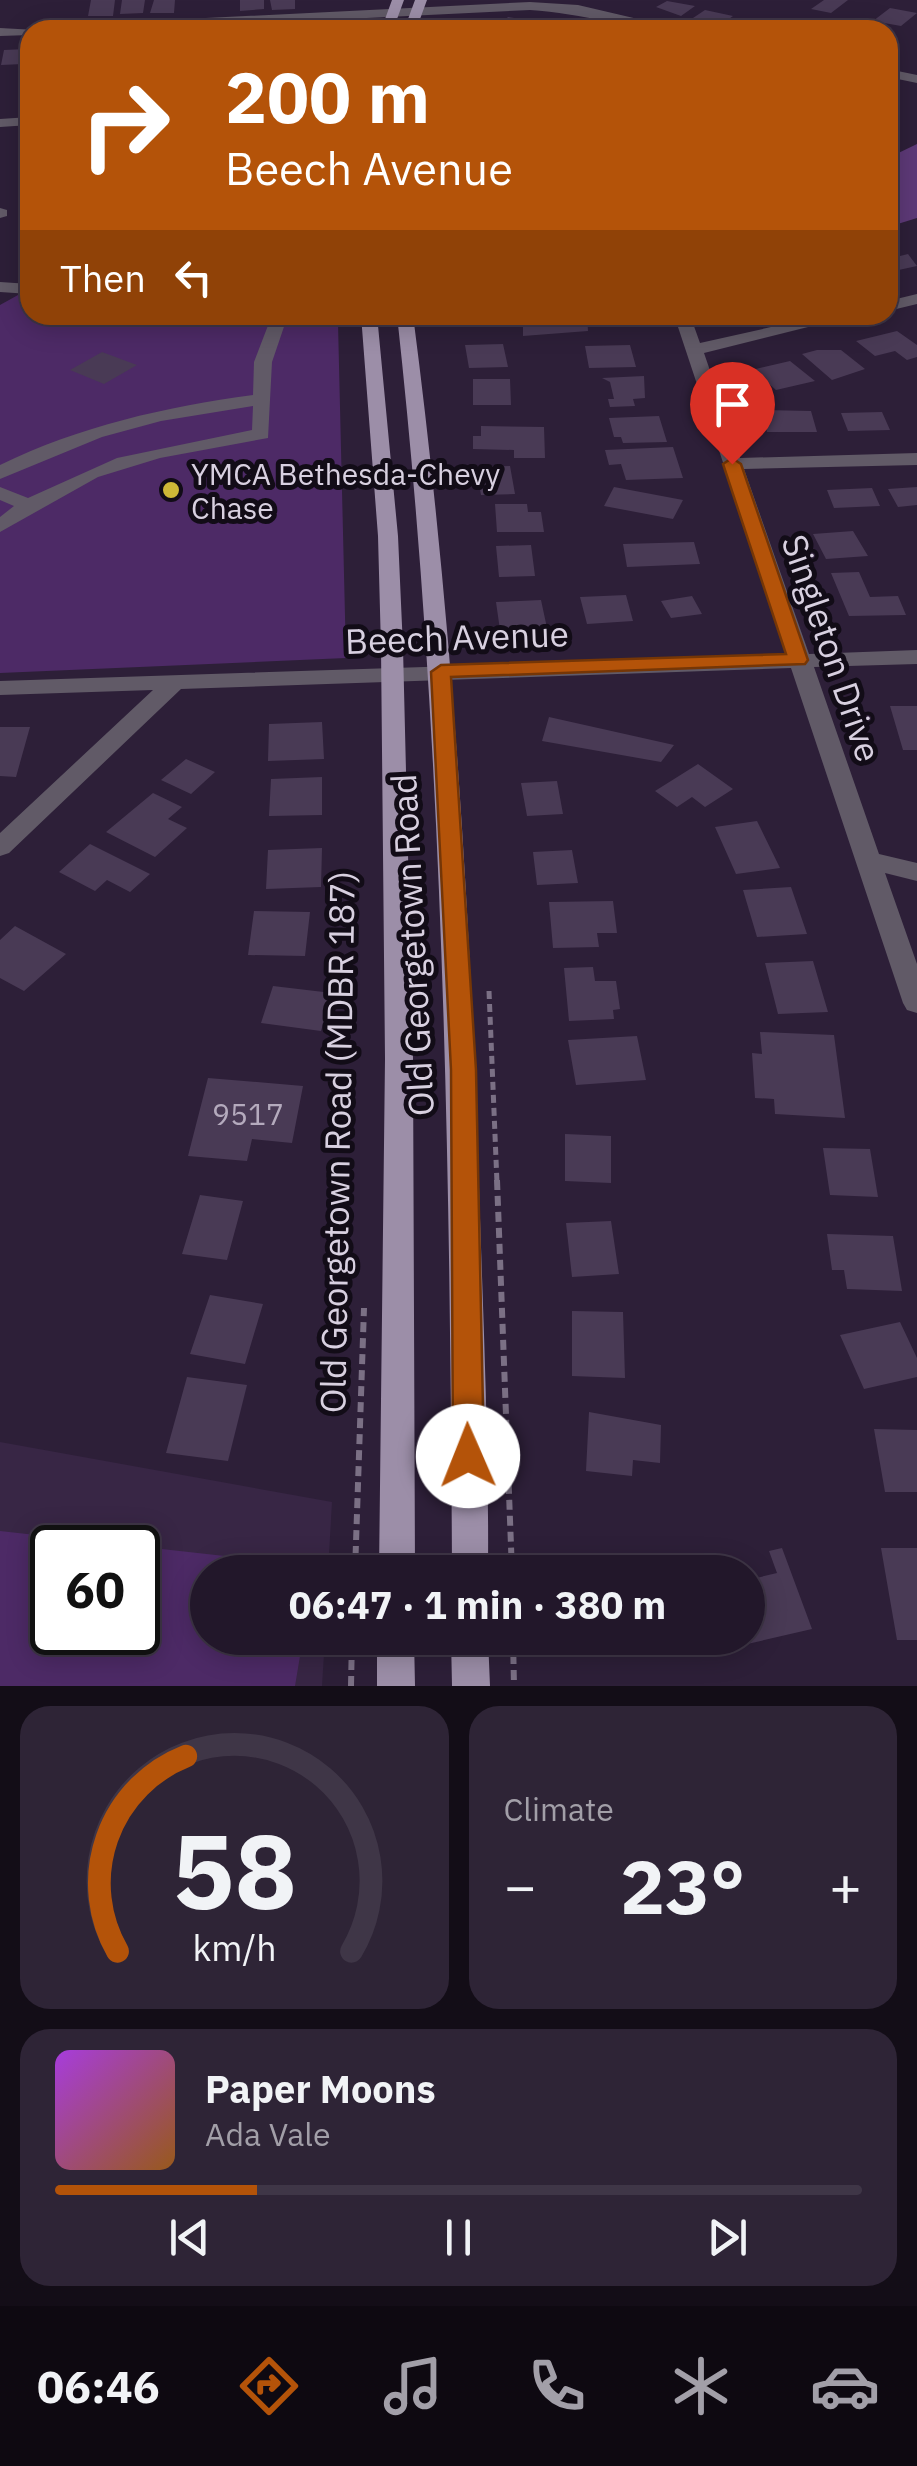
<!DOCTYPE html>
<meta charset="utf-8">
<style>
body{margin:0;font-family:"IBM Plex Sans",sans-serif;background:#2e2436;color:#f1f3f6;height:100vh;display:flex;flex-direction:column;font-size:38px;white-space:nowrap}
*{box-sizing:border-box;margin:0}
p{font-size:32px;color:#a29fa8}
.icon{flex:none;width:55px;height:55px;fill:none;stroke:currentColor;stroke-width:2;stroke-linecap:round;stroke-linejoin:round}
.map{position:relative;height:1686px;overflow:hidden}
.drawer{display:flex;flex-direction:column;gap:20px;padding:20px;background:#130d17;flex:1}
.drawer>*{flex:none}
.guide{position:absolute;left:20px;top:20px;width:878px;height:305px;border-radius:30px;box-shadow:0 5px 25px #0003,0 0 0 2px #3f3647;background:#b45309;color:#fff;overflow:hidden}
.speed{position:absolute;left:30px;top:1525px;display:flex;gap:20px;font-size:50px;font-weight:700;text-align:center}
.speed>*{display:grid;place-content:center;width:130px;height:130px;border-radius:50%;background:#22172a;box-shadow:0 5px 25px #0003,0 0 0 2px #3f3647;line-height:1}
.speed .limit{border:5px solid #111;border-radius:15px;background:#fff;color:#111}
.pin{position:absolute;display:grid;place-items:center;width:85px;height:85px;color:#fff;margin:-102px -42px;border-radius:50% 50% 50% 0;rotate:-45deg;box-shadow:0 0 10px #0007}
.pin .icon{rotate:45deg}
.me{position:absolute;width:110px;margin:-55px;rotate:359deg;stroke-linejoin:round;filter:drop-shadow(0 0 8px #0008)}
.turn{display:flex;align-items:center;gap:35px;height:210px;padding:0 40px;font-size:45px}
.turn .icon{width:130px;height:130px;stroke-width:2.5}
.turn b{display:block;font-size:70px;line-height:85px}
.then{display:flex;align-items:center;height:95px;padding:0 40px;background:#0003;gap:20px;font-size:38px}
.big{font-size:75px;font-weight:800;line-height:1.1}
.drawer .card{flex:1;display:flex;flex-direction:column;justify-content:center;gap:15px;min-width:0;padding:0 35px;border-radius:30px;background:#2e2436}
.drawer .dial{align-items:center;gap:0}
.dial svg{height:260px;overflow:visible;fill:none;stroke:#3f3647;stroke-width:7;stroke-linecap:round;text-anchor:middle}
.dial text{fill:#f1f3f6;stroke:none}
.song{display:flex;align-items:center;gap:30px}
.cover{width:120px;height:120px;border-radius:15px;background:linear-gradient(135deg,hsl(280 70% 55%),hsl(30 70% 35%))}
.played{height:10px;border-radius:5px;background:linear-gradient(90deg,#b45309 25%,#3f3647 25%)}
.keys{display:flex;justify-content:space-around;direction:ltr}
.heat{display:flex;justify-content:space-between;align-items:center;font-size:55px;direction:ltr}
.drawer .tiles{flex:1;display:grid;gap:20px;grid-template-columns:1fr 1fr}
.card:last-child{grid-column:span 2}
.trip{position:absolute;left:190px;top:1555px;width:575px;height:100px;border-radius:50px;background:#22172a;box-shadow:0 5px 25px #0003,0 0 0 2px #3f3647;font-weight:800;line-height:100px;text-align:center}
.tab-bar{display:flex;height:160px;justify-content:space-around;align-items:center;background:#0e0911;color:#a29fa8}
.tab-bar .icon{width:70px;height:70px}
.tab-bar .selected{color:#b45309}
.tab-bar b{font-size:45px;color:#f1f3f6}
.map>svg:first-child{display:block}
.built{fill:#382645;fill-rule:evenodd}
.green{fill:#4d2a66;fill-rule:evenodd}
.forest{fill:#5d3977}
.building{fill:#493a55}
.lines{fill:none;stroke-linecap:round;stroke-linejoin:round}
.path-far1{stroke:#7b7085;stroke-width:5;stroke-dasharray:8 5;stroke-linecap:butt}
.path{stroke:#7b7085;stroke-width:6;stroke-dasharray:10 6;stroke-linecap:butt}
.minor{fill:#615a67;fill-rule:evenodd}
.major{fill:#9c8ea8;fill-rule:evenodd}
.route{fill:#b45309;stroke:#753606;stroke-width:2.5}
.poi-dot{fill:#ceb837;stroke:#120c17;stroke-width:4}
.labels{text-anchor:middle;dominant-baseline:central;stroke-width:10;stroke-linejoin:round;paint-order:stroke}
.far-poi-label{font-size:30px;fill:#d8d0e0;stroke:#120c17;text-anchor:start}
.number-label{font-size:30px;fill:#b4aabd}
.street-label{font-size:35px;fill:#d8d0e0;stroke:#120c17}
</style>
<div class="map">
<svg width="917" height="1686" viewBox="0 0 917 1686">
<rect width="100%" height="100%" fill="#2d1f38"/>
<!-- built -->
<path class="built" d="M0,1442L332,1502L328,1572H208V1638H325L322,1686H0ZM52,1548H138V1632H52Z"/>
<!-- green -->
<path class="green" d="M18,295L30,296V315H333L338,323L346,658L0,673V305Z
M0,1531L315,1566L314,1572H208V1638H303L295,1686H0ZM52,1548H138V1632H52Z"/>
<!-- forest -->
<path class="forest" d="M917,144V218L888,227V158Z"/>
<!-- building -->
<path class="building" d="M91,0H115L113,16H88Z
M122,0H145L143,13L120,14Z
M154,0H175L174,13H150Z
M240,0H264V9L240,11Z
M270,0H295V9L272,10Z
M824,0H848L831,13L811,9Z
M667,1L695,6L681,16L656,7Z
M890,8L917,13L901,26L873,21Z
M705,10L733,16L722,24L693,18Z
M508,17L539,22L532,29L501,24Z
M744,18L774,24L766,30L733,25Z
M26,49L23,64L1,65L4,50Z
M908,254L917,266L894,271L888,267V259Z
M530,315H587L588,331L523,336V321H530Z
M897,331L917,345V357L907,360L895,351L875,356L856,341Z
M503,344L508,367L469,368L465,345Z
M630,345L636,367L589,368L585,346Z
M817,350H841L865,369L832,380L802,354Z
M102,352L137,365L104,384L70,370Z
M790,361L815,381L776,390L768,383L755,386L739,373Z
M644,376L645,398L633,399L635,406L610,407L608,399H614L610,382L602,378Z
M473,379H510L511,405H473Z
M761,410L811,411L817,432H767Z
M882,412L890,430L848,431L841,413Z
M659,416L667,442L623,443L621,437H614L609,418Z
M481,426L544,427L545,458H514V450L473,449V436H481Z
M673,447L683,478L626,480L621,464L609,465L605,450Z
M510,466L515,494L481,495L476,467Z
M614,487L683,500L673,519L604,506Z
M917,487V505L898,507L888,489Z
M872,488L880,506L834,508L827,490Z
M495,504H527L528,512H541L544,532H497Z
M853,531L868,556L826,559L813,534Z
M694,542L700,564L627,567L623,544Z
M531,545L535,576L499,577L496,546Z
M859,572L870,597L898,596L906,615L849,616L831,573Z
M626,595L633,621L587,624L580,597Z
M692,596L702,614L671,618L661,601Z
M541,600L547,628L500,630L496,602Z
M890,706H917V750H903Z
M549,717L674,745L661,762L542,741Z
M322,722L324,759L268,761L269,724Z
M0,727H30L16,777L0,776Z
M186,759L215,772L191,794L161,780Z
M698,764L733,789L705,807L692,797L677,807L655,791Z
M322,777V815L269,816L271,779Z
M557,781L563,814L527,816L521,783Z
M153,793L182,807L168,819L187,828L155,857L106,832Z
M757,821L780,868L736,874L715,827Z
M90,844L150,874L130,892L107,880L95,891L59,872Z
M322,848L321,887L266,889L268,850Z
M572,850L578,883L537,885L533,852Z
M791,887L807,934L757,937L743,890Z
M613,901L617,933H597L599,947L553,948L549,902Z
M254,911L310,912L305,956L248,955Z
M15,926L66,954L24,991L0,978V940Z
M813,961L828,1012L778,1014L765,963Z
M593,967L595,981H616L620,1009L613,1010L614,1019L569,1021L564,968Z
M273,986L332,993L321,1031L261,1023Z
M760,1032L834,1035L845,1118L775,1114L774,1099L755,1098L752,1053L762,1054Z
M637,1036L646,1080L576,1085L568,1040Z
M208,1078L303,1086L292,1143L252,1139L247,1161L188,1156Z
M565,1134L611,1136V1183L565,1181Z
M823,1148L870,1149L878,1197L830,1195Z
M200,1195L243,1201L227,1260L182,1254Z
M611,1221L619,1274L572,1277L566,1223Z
M827,1234L893,1236L902,1291L847,1289L844,1270H832Z
M210,1295L263,1304L245,1364L190,1354Z
M572,1311L623,1312L625,1378L572,1376Z
M900,1322L917,1358V1377L864,1389L840,1335Z
M187,1377L247,1385L228,1461L166,1453Z
M589,1412L661,1425L660,1463L633,1460L632,1476L586,1471Z
M874,1429L917,1430V1492H885Z
M782,1548L812,1629L743,1645L741,1638H748V1580L777,1573L769,1551Z
M881,1548H917V1640H897Z
M593,1561L631,1571V1572H591Z"/>
<g class="lines">
<!-- path-far1 -->
<path class="path-far1" d="M489,991L497,1183"/>
<!-- path -->
<path class="path" d="M497,1180L512,1572
M355,1572L364,1308
M513,1638L514,1686
M351,1686L352,1638"/>
<!-- minor -->
<path class="minor" d="M530,2L578,5L685,30C633,30 582,13 530,10L120,30H38L44,26Z
M0,28L36,30H30V35L0,36Z
M888,69L917,75V83L888,77Z
M30,117V125L0,127V119Z
M0,208L7,210V216L0,218Z
M0,282L30,284V294L0,292Z
M917,294V304L888,311V301Z
M272,315H288L272,362L268,438L160,458L98,477L0,532V517L14,506L0,500V487L28,498L117,458L252,430L253,406L161,421L102,437L0,479V465C80,426 165,407 253,395L254,362Z
M674,315H690L700,343L825,315H856L704,353L740,458L917,453V465L744,469L809,654L917,650V664L814,667L879,854L917,863V881L885,873L917,964V1013L907,1010L903,1003L791,668L181,689L9,853L0,856V833L153,690L0,695V681L787,655Z"/>
<!-- major -->
<path class="major" d="M392,0H404L393,30H381Z
M415,0H427L416,30H404Z
M361,315H377L398,536L403,648L413,1059L415,1572H379L385,1059L381,648L378,536Z
M397,315H413C452,615 471,915 480,1218C484,1336 489,1455 488,1572H452C450,1152 443,733 397,315Z
M377,1638H414L415,1686H377Z
M451,1638H488L490,1686H452Z"/>
</g>
<!-- route -->
<path class="route" d="M732,458L741,464L808,660L805,664L451,677L476,1070L484,1456L479,1467L468,1471L457,1467L453,1456L451,1070L431,672L441,665L786,654L723,464Z"/>
<!-- markers -->
<circle class="poi-dot" cx="171" cy="490" r="10"/>
<g class="labels">
<!-- far-poi labels -->
<g class="far-poi-label">
<text x="191" y="473">YMCA Bethesda-Chevy<tspan x="191" dy="34">Chase</tspan></text>
</g>
<!-- number labels -->
<g class="number-label">
<text x="248" y="1113">9517</text>
</g>
<!-- street labels -->
<g class="street-label">
<text transform="translate(457 637) rotate(-2)">Beech Avenue</text>
<text transform="translate(832 648) rotate(71)">Singleton Drive</text>
<text transform="translate(412 945) rotate(-93)">Old Georgetown Road</text>
<text transform="translate(337 1142) rotate(-89)">Old Georgetown Road (MDBR 187)</text>
</g>
</g>
</svg>
<div class="speed"><div class="limit">60</div></div>
<div class="pin" style="left:732px;top:464px;background:#d93025"><svg class="icon" aria-label="arrive" viewBox="0 0 24 24"><path d="M6 21V4h12l-3 4 3 4H6"/></svg></div>
<svg class="me" style="left:468px;top:1456px" viewBox="-20 -20 40 40"><circle r="19" fill="#fff"/><path d="M0-13L10 11 0 6-10 11z" fill="#b45309"/></svg>
<div class="trip">06:47 · 1 min · 380 m</div>
<div class="guide">
<div class="turn"><svg class="icon" aria-label="right" viewBox="0 0 24 24"><path d="M7 20v-9h11M14 6l5 5-5 5"/></svg><div><b>200 m</b>Beech Avenue</div></div>
<div class="then">Then<svg class="icon" aria-label="left" viewBox="0 0 24 24"><path d="M17 20v-9H6M10 6l-5 5 5 5"/></svg></div>
</div>
</div>
<section class="drawer">
<div class="tiles">
<div class="card dial"><svg viewBox="0 0 100 80">
<path d="M14 69A42 42 0 1 1 86 69"/>
<path d="M14 69A42 42 0 0 1 35 9" stroke="#b45309"/>
<text x="50" y="56" font-size="32" font-weight="700">58</text>
<text x="50" y="72" font-size="11">km/h</text>
</svg></div>
<div class="card"><p>Climate</p>
<div class="heat"><a>−</a><b class="big">23°</b><a>+</a></div>
</div>
<div class="card">
<div class="song"><i class="cover"></i><div><b>Paper Moons</b><p>Ada Vale</p></div></div>
<div class="played"></div>
<div class="keys"><svg class="icon" aria-label="previous" viewBox="0 0 24 24"><path d="M18 5L8 12l10 7zM5 5v14"/></svg><svg class="icon" aria-label="pause" viewBox="0 0 24 24"><path d="M8 5v14M16 5v14"/></svg><svg class="icon" aria-label="next" viewBox="0 0 24 24"><path d="M6 5l10 7-10 7zM19 5v14"/></svg></div>
</div>
</div>
</section>
<nav class="tab-bar">
<b>06:46</b>
<svg class="icon selected" aria-label="directions" viewBox="0 0 24 24"><path d="M12 3l9 9-9 9-9-9zM9 14v-3h6M13 9l2 2-2 2"/></svg>
<svg class="icon" aria-label="music" viewBox="0 0 24 24"><path d="M9 18V5l10-2v13"/><circle cx="6" cy="18" r="3"/><circle cx="16" cy="16" r="3"/></svg>
<svg class="icon" aria-label="phone" viewBox="0 0 24 24"><path d="M5 4h4l2 5-3 2q2 4 5 5l2-3 5 2v4C11 20 4 13 5 4z"/></svg>
<svg class="icon" aria-label="climate" viewBox="0 0 24 24"><path d="M12 3v18M4 7l16 10M4 17L20 7"/></svg>
<svg class="icon" aria-label="car" viewBox="0 0 24 24"><path d="M5 17H2v-5l4-1 3-4h7l3 4 3 1v5h-3M9 17h6M6 11h13"/><circle cx="7" cy="17" r="2"/><circle cx="17" cy="17" r="2"/></svg>
</nav>
